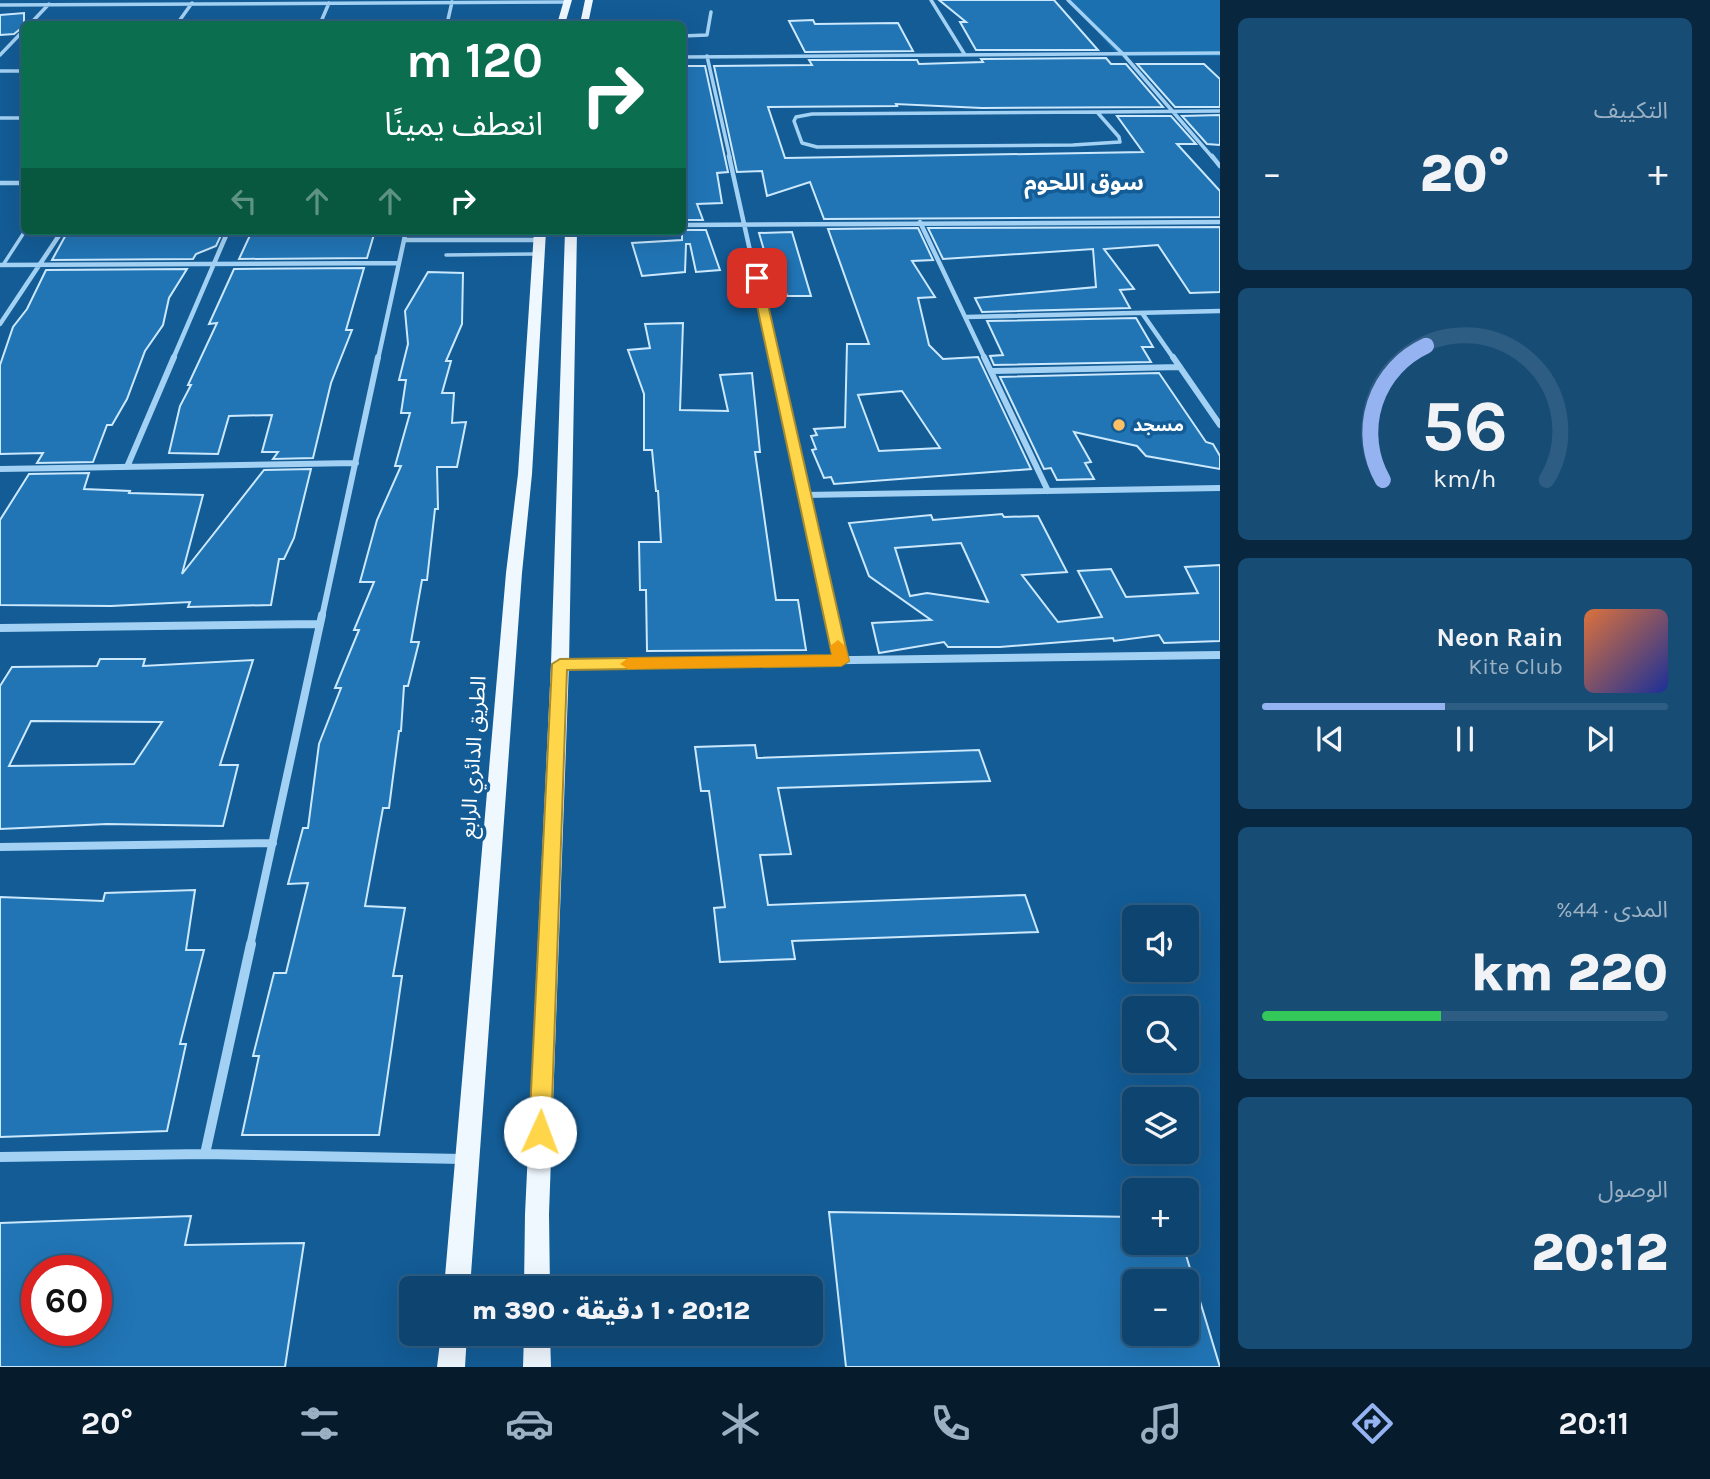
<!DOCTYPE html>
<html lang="ar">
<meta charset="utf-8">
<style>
body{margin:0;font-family:Karla,"Noto Sans Arabic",sans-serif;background:#174c75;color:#f1f3f6;direction:rtl;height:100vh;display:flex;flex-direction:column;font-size:26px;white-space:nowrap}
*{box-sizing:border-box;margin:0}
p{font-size:23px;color:#9bb1c3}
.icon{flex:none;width:38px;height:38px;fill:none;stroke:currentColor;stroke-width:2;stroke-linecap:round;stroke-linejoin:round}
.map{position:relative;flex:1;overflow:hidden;direction:ltr}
.panel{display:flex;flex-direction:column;gap:18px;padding:18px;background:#08263e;width:490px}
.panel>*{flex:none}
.hud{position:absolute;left:21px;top:21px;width:665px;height:214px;border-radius:10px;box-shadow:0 7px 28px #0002,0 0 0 2px #2e5d83;direction:rtl;background:#0b6e4f;color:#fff;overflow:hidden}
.fabs{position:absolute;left:1122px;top:905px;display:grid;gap:14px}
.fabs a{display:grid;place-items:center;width:77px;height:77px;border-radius:10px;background:#0e4570;box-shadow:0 7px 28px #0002,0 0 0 2px #2e5d83;font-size:35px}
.speed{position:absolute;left:21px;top:1255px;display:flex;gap:14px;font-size:35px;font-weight:700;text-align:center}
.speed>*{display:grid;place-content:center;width:91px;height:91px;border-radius:50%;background:#0e4570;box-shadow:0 7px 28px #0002,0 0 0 2px #2e5d83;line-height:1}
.speed .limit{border:10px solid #d22;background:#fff;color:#111}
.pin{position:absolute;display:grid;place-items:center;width:60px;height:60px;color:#fff;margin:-30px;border-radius:14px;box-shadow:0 4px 10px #0006}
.me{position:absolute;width:77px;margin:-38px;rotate:2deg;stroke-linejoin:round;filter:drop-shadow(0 0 5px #0008)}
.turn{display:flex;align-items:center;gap:24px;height:147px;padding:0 28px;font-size:32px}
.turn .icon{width:91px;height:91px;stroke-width:2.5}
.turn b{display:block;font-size:49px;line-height:60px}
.lanes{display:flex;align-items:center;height:66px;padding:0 28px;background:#0003;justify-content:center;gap:35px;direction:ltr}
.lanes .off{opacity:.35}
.big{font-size:52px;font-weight:800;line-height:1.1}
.panel .card{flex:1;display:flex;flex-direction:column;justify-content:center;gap:10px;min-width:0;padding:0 24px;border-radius:10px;background:#174c75}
.panel .dial{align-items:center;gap:0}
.dial svg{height:182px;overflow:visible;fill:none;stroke:#2e5d83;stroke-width:7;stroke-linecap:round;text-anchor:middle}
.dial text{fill:#f1f3f6;stroke:none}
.song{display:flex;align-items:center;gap:21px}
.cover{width:84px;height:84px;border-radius:10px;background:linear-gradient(135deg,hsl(20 70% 55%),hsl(230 70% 35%))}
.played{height:7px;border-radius:4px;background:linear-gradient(90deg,#95b2f1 45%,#2e5d83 45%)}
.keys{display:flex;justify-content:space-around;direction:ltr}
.heat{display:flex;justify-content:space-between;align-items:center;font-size:38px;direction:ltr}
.charge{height:10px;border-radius:5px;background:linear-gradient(90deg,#34c759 44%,#2e5d83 0)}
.trip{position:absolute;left:399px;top:1276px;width:424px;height:70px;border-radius:10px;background:#0e4570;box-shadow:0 7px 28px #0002,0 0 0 2px #2e5d83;font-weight:800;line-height:70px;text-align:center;direction:rtl}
.tabs{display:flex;height:112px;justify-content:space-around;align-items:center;background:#061c2d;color:#9bb1c3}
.tabs .icon{width:49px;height:49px}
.tabs .on{color:#95b2f1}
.tabs b{font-size:32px;color:#f1f3f6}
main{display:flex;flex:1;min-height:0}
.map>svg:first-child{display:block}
.green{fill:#1b70b0}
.building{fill:#2175b5;stroke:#cbe8fd;stroke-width:2;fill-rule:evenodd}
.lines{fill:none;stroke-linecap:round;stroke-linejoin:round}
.service{stroke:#a3d1f3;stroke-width:3.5}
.minor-far4{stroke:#a3d1f3;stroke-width:3.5}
.minor-far3{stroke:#a3d1f3;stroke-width:4.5}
.minor-far2{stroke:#a3d1f3;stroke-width:6}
.minor-far1{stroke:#a3d1f3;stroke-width:8}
.minor{stroke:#a3d1f3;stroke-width:10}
.primary{fill:#eff7ff;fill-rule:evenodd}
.route{fill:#ffd54a;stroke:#a68a30;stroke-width:2}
.slow{fill:#f59e0b}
.poi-dot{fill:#ffc065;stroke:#135c96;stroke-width:2.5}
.labels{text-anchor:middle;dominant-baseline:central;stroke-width:7;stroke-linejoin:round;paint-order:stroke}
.far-poi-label{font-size:18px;font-weight:bold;fill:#fff;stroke:#135c96;text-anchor:start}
.street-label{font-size:21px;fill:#fff;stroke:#135c96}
.far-district-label{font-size:23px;font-weight:bold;fill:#fff;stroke:#135c96}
</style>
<main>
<section class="panel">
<div class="card"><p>التكييف</p>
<div class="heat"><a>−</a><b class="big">20°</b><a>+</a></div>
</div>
<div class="card dial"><svg viewBox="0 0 100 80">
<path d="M14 69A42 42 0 1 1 86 69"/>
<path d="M14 69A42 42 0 0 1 33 10" stroke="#95b2f1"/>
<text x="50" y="56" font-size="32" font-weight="700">56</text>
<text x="50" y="72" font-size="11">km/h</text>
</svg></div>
<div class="card">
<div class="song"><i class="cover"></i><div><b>Neon Rain</b><p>Kite Club</p></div></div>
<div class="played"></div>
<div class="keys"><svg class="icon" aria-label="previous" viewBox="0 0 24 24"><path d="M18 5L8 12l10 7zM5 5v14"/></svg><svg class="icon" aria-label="pause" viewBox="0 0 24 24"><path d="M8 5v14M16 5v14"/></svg><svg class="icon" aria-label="next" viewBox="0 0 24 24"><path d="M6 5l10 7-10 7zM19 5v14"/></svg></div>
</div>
<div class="card"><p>المدى · 44%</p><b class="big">220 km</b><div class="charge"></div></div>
<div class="card"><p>الوصول</p><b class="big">20:12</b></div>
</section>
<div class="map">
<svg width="1220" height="1367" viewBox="0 0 1220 1367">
<rect width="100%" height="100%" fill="#135c96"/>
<!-- green -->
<path class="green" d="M1069,0H1220V56H1119Z"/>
<!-- building -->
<path class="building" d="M939,0H1054L1098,50H976L960,22H966Z
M24,13V26L14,34L0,35V15Z
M813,20L815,24L898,23L913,51L805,52L789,21Z
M1106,58L1111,64H1126L1163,107L982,108L896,104L897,106L768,107L785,158L1143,152L1117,116H1171L1196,144H1177L1220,191V217L824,219L810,182L767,196L762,171L737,172L714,66L812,65L809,60H917L919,64L983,62L981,59Z
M1137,64H1204L1220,79V107H1175Z
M682,66H705L728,172L717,173L722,203L697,204L703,220H682Z
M1220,115V145L1207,144L1182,116Z
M1220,227V292L1190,293L1158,245L1104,249L1134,289L1120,290L1130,308L982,312L975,298L1096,287L1093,249L943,259L928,228Z
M918,228L933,260L912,261L935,297L918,298L929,345L943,359L978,357L1031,469L834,484L831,477L824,478L812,450L816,449L811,436L817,435L814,429L845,427L847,344H869L828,229ZM902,391L940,448L879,451L858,395Z
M682,230H706L720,270L696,272L690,244H686L685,272L642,276L632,243L682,240Z
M68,231H223L216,246L196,254L193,259L52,260Z
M252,231H375L367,258L239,259Z
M792,232L811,296H787L779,270L770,271L759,233Z
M364,268L346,330H352L331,383L313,458L273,459L278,452H262L272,415L229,416L218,454L169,453L180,406L191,385H188L217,323L209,324L234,269Z
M187,269L169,298L163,325L145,351L127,399L112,425H107L93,462L37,463L43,453L0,454V365L13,327L27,309L46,270Z
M428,272L463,273L462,324L446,361H451L442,393H454L452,423L466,422L457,467H437L438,509H435L427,580H422L411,642H419L408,686H404L401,731H399L389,808H383L365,906L405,908L393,976H402L379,1135H242L259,1056H253L274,973H286L308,883L288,884L303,828H308L319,744L341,688H335L359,630H354L374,582H360L377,520L401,466H395L410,413H401L406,380H399L408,344L405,311Z
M1136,318L1153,347H1142L1151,362L994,365L990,356L1003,355L987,321Z
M683,323L680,410L728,411L720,375L752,373L760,452H755L776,600H798L806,650L647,651L646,590H640L639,542H661L658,491H656L652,450H644V394L628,350L650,348L645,324Z
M1159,373L1206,442L1213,444L1220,456V469L1146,456L1137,446L1074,432L1091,462L1085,463L1094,479L1057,480L1051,468L1044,469L1000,377Z
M311,469L294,538L284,559H279L271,605L188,607L190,602L111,606L0,605V520L29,474L89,473L84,489L130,491L129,493L203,495L182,574L264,470Z
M1002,514L1004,517L1038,516L1067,572L1022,575L1058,622L1102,617L1078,571L1111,569L1126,597L1198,593L1185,567L1220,565V641L1164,643L1159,635L1114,641L1113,638L1000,647H948L944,642L879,653L872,623L931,620L869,576L849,523L931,515L933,520ZM961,543L988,602L927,593L910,596L895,548Z
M100,659H145L143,666L253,660L220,765H238L223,826L107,824L0,829V686L12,667L97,666ZM31,721L162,722L134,764L9,766Z
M755,745L757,758L979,750L990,781L778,788L791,854L760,855L768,905L1025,895L1038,932L792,941L795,959L720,962L714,908L725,907L709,791H701L695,747Z
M195,890L186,950H204L180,1044H186L167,1131L0,1137V897L103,901L105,893Z
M829,1212L1134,1217V1242H1182L1220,1367H846ZM1134,1281H1186V1334H1134Z
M191,1216L185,1245L304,1243L285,1367H0V1223ZM37,1270H96V1330H37Z"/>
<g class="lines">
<!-- service -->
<path class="service" d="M446,255L537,254
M3,265L25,231"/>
<!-- minor-far4 -->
<path class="minor-far4" d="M931,0L965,55
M1068,0L1123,54L1213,158
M0,5L567,2
M30,24L49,4
M177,24L192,3
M320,24L329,3
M447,24L452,2
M682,36L707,35L711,12
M0,55L24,30
M707,56L730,158
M682,57L1220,53
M0,71H24
M1097,112L1119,137L1120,142L1073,145L817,147L802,143L794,121L796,117L812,114Z
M1097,112L1220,111
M0,118H24"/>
<!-- minor-far3 -->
<path class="minor-far3" d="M729,156L774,359
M1212,156L1220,166
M0,183H24
M920,222L985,359
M682,225L1220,222
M404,240H540
M0,265L399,263
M1142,313L1174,359
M966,317L1220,311
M0,324L62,231
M173,359L228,231
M378,359L406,231"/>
<!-- minor-far2 -->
<path class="minor-far2" d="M774,357L831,617
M984,357L1048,491
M1173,357L1220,425
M992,371L1180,367
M127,467L174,357
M0,469L356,463
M804,495L1220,488
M322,617L378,357"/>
<!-- minor-far1 -->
<path class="minor-far1" d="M831,615L841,661
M0,628L320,624
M560,664L1220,655
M0,847L273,843
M250,946L322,615"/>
<!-- minor -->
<path class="minor" d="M205,1154L251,944
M0,1157L205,1154L463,1159"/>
<!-- primary -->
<path class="primary" d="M564,0H572L565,24H557Z
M585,0H593L588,24H580Z
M534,231H546L532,474L522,573L470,1288H444L506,573L518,474Z
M565,231H577L569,664L549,1214L550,1288H524L525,1214L551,664Z
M441,1334H467L465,1367H437Z
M524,1334H550L551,1367H523Z"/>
</g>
<!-- route -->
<path class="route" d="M757,275L762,278L849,661L841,666L567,670L551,1132L548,1139L540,1142L532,1139L529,1132L552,664L560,659L832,655L751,278Z"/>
<!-- slow -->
<path class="slow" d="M838,640L845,646L849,661L841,666L628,669L620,664L628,658L832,655L830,646Z"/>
<!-- markers -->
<circle class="poi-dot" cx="1119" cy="425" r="7"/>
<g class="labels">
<!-- far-poi labels -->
<g class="far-poi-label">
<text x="1133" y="425">مسجد</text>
</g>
<!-- street labels -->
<g class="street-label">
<text transform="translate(473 757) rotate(-86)">الطريق الدائري الرابع</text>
</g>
<!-- far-district labels -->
<g class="far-district-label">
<text x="1084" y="182">سوق اللحوم</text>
</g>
</g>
</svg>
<div class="fabs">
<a><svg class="icon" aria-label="sound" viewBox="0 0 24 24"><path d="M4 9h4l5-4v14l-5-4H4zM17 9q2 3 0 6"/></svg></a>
<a><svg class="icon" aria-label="search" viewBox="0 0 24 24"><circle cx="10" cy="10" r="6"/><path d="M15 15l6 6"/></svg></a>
<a><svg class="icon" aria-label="layers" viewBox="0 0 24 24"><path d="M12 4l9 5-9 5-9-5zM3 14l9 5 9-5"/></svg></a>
<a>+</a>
<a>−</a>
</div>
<div class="speed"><div class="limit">60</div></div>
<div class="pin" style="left:757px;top:278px;background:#d93025"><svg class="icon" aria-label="arrive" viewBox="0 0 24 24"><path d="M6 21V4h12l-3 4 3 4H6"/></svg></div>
<svg class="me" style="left:540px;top:1132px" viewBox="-20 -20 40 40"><circle r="19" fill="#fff"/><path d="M0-13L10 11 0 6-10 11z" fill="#ffd54a"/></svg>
<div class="trip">20:12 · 1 دقيقة · 390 m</div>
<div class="hud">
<div class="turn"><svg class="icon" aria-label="right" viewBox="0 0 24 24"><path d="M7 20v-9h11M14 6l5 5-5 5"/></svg><div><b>120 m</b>انعطف يمينًا</div></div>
<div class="lanes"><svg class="icon off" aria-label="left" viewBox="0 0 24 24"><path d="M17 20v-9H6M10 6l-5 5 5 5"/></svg><svg class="icon off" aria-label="ahead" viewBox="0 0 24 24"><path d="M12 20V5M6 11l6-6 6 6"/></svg><svg class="icon off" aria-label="ahead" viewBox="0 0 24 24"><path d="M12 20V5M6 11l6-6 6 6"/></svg><svg class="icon" aria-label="right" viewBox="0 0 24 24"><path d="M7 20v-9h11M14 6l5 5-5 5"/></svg></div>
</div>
</div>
</main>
<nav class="tabs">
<b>20:11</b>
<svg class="icon on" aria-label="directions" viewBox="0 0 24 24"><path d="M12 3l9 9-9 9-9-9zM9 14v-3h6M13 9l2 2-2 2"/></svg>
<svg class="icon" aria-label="music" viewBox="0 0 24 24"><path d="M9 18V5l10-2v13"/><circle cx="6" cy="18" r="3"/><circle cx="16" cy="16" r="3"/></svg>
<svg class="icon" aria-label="phone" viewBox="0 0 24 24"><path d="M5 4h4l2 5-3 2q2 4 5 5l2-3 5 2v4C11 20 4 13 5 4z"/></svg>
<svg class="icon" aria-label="climate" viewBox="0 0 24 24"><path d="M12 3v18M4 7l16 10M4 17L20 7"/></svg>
<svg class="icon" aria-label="car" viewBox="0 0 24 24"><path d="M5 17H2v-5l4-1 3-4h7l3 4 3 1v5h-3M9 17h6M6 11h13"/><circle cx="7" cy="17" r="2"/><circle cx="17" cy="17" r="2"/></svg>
<svg class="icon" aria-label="filters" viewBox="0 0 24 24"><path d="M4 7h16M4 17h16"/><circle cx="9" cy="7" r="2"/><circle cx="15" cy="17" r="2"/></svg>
<b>20°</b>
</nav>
